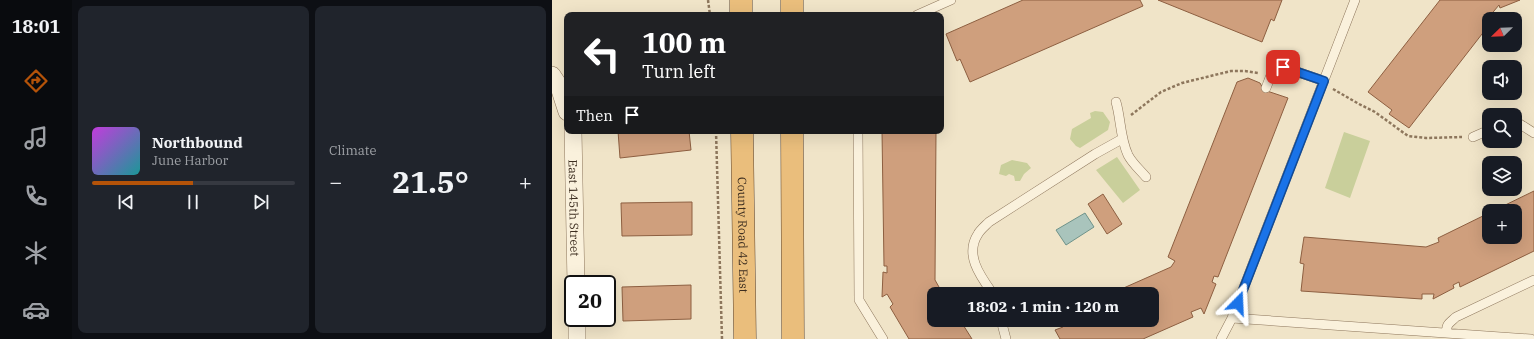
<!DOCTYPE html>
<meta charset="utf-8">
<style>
body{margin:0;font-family:"IBM Plex Serif",serif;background:#20242c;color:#f1f3f6;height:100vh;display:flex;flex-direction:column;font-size:15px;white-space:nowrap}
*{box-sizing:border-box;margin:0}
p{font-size:13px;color:#9ea1a6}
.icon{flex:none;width:22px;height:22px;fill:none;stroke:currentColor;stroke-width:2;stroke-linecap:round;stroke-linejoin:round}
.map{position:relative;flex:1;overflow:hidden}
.sheet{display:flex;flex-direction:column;gap:6px;padding:6px;background:#0d0f14;width:480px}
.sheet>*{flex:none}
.hud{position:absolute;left:12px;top:12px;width:380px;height:122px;border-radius:8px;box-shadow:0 4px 16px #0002;background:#202124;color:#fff;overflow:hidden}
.needle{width:26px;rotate:247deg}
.buttons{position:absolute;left:930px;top:12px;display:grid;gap:8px}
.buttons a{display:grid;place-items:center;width:40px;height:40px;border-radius:8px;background:#171b24;box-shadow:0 4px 16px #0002;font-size:20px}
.speed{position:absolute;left:12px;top:275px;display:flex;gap:8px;font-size:20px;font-weight:700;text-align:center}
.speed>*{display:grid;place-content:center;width:52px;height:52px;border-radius:50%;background:#171b24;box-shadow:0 4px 16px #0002;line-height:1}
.speed .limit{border:2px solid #111;border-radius:6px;background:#fff;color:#111}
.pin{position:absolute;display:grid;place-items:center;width:34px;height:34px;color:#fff;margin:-17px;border-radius:8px;box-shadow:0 2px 6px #0006}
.me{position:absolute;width:44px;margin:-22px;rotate:21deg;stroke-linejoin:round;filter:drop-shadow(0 0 3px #0008)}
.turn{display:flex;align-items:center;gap:14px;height:84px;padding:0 12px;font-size:18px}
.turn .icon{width:52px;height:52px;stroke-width:2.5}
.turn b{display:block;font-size:28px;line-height:34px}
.then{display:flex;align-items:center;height:38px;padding:0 12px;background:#0003;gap:8px;font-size:15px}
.big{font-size:30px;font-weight:800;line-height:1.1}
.sheet .card{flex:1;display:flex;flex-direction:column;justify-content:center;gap:6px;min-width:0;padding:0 14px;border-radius:8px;background:#20242c}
.song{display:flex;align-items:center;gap:12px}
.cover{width:48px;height:48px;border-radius:6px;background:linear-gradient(135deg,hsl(290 70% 55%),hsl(180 70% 35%))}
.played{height:4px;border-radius:2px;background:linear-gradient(90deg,#b45309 50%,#363941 50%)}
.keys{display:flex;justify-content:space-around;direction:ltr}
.heat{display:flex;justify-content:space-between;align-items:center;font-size:22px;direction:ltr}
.sheet .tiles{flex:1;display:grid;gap:6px;grid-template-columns:repeat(2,1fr)}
.trip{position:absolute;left:375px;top:287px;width:232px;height:40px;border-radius:8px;background:#171b24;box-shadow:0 4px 16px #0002;font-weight:800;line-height:40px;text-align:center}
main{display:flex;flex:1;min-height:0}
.dock{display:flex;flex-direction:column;width:72px;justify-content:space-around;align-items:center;background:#090b0e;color:#9ea1a6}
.dock .icon{width:28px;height:28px}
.dock .active{color:#b45309}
.dock b{font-size:18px;color:#f1f3f6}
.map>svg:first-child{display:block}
.green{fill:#c9cf9b}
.water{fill:#a9c4bc;stroke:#6f938a}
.building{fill:#cf9f7d;stroke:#8d5f41}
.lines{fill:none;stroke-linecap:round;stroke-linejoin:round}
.service-casing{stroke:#8d765c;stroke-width:10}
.minor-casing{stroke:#8d765c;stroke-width:18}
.trunk-casing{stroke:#5b4430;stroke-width:23}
.path{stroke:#8d765c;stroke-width:2.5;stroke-dasharray:3 2;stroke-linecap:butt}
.service{stroke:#faf1dc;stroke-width:9}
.minor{stroke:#faf1dc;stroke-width:17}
.trunk{stroke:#eabe7c;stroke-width:22}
.route-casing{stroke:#114b97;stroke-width:10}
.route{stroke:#1a73e8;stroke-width:7}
.labels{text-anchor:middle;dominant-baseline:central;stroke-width:4;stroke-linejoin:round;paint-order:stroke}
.street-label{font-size:12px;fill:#3d2e20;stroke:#f7eed8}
</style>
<main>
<nav class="dock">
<b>18:01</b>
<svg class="icon active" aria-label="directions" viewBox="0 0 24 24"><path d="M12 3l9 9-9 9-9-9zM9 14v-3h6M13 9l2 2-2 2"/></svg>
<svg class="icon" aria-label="music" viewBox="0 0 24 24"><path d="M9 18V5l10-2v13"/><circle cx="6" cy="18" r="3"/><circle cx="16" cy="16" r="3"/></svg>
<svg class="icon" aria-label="phone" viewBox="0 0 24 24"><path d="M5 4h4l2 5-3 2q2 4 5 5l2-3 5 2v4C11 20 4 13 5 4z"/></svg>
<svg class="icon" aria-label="climate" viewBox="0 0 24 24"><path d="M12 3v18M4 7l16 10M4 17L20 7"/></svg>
<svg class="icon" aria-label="car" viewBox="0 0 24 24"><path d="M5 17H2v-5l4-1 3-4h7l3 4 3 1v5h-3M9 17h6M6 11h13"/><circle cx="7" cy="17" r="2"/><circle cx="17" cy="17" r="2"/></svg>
</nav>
<section class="sheet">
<div class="tiles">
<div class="card">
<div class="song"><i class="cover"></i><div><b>Northbound</b><p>June Harbor</p></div></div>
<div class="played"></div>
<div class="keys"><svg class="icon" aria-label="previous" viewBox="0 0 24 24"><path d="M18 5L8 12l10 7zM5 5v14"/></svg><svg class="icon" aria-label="pause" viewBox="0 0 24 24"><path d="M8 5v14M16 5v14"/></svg><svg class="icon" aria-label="next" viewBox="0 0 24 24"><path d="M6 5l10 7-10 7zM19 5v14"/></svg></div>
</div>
<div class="card"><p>Climate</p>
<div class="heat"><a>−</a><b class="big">21.5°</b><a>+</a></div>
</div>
</div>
</section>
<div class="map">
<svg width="982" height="339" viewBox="0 0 982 339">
<rect width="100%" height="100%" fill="#f0e4c8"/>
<!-- green -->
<path class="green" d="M543,111L551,112L558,122L556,130L528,148L524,146L518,139L520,129L539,118L538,113Z
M792,132L818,141L798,198L773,188Z
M565,157L588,190L571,203L544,170Z
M460,160L475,163L479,168L472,174L468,181H463L462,176L457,174L454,176L447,174L449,165Z"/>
<!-- water -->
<path class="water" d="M533,213L542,227L514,245L504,230Z"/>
<!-- building -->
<path class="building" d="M471,0H588L591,6L418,82L408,59L405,61L394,34Z
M606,0H730L722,21L719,19L710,42Z
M888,0H968L948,8L947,5L937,17L940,19H937V25L857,128L837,114L840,110L816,92Z
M696,78L708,83L712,90L736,98L666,277L662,276L660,282L664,284L652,314L649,308L639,312L641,317L591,339H508L503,330L511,327L508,320H600V294H558L619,267L623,261L616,257L685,82Z
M66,131H137L139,150L68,158Z
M330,131H384L383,280L391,294H382V320H408L420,339H357L338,307L341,304L335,294L330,297L331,272L335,273V266H332Z
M982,191V251L908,287L907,282L901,285L902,288L881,299L882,294H870V299L749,291L752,264L748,263L752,237L874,247L887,242L886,238L937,213V237H963V211H941Z
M551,194L570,224L555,234L536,204Z
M140,202V235L70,236L69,203Z
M139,285V319L71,321L70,287Z"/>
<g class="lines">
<!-- service casing -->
<g class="service-casing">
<path id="service" d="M365,15L399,0
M714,88L721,70L731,67L772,81
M564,102C569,119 568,138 576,155C580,163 588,170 594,177
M963,121L982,133
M306,131L307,300L331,339
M921,137L937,130
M441,294C429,277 412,255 426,234C428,230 433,226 437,222L543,154L570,139
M680,318L979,339
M449,320L454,339
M896,333C892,325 899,322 904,317L982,280
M669,339L680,318L803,0"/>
</g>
<!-- minor casing -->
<g class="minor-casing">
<g id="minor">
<path d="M0,75L6,84L15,112"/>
<path id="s1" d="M21,131L24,284"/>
<path d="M25,318V339"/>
</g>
</g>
<!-- trunk casing -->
<g class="trunk-casing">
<g id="trunk">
<path d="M189,0V15"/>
<path d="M240,0V15"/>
<path id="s2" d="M190,131L193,339"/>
<path d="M240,131L241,339"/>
</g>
</g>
<!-- path -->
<path class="path" d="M156,0L158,15
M781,89L807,104L823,112L856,136L874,138L910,137
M579,115L609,92L630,83L679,71H693L706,73
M164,131L170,339"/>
<!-- service -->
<use href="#service" class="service"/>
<!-- minor -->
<use href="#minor" class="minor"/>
<!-- trunk -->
<use href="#trunk" class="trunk"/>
</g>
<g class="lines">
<!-- route casing -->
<g class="route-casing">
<path id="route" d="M686,303L772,81L731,67"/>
</g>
<!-- route -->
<use href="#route" class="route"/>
</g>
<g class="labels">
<!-- street labels -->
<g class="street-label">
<text stroke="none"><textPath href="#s1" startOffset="77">East 145th Street</textPath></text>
<text stroke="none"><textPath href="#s2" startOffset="104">County Road 42 East</textPath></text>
</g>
</g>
</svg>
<div class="buttons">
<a><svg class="needle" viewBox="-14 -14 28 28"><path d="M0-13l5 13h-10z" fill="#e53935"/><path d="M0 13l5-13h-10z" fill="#9ea1a6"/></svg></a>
<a><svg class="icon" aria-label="sound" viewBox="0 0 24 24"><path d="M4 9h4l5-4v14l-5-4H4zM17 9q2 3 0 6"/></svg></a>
<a><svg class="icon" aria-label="search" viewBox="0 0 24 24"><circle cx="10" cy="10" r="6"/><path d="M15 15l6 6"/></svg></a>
<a><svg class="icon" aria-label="layers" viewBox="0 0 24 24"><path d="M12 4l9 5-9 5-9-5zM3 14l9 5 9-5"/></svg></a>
<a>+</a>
</div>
<div class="speed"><div class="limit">20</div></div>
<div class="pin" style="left:731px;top:67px;background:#d93025"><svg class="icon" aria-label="arrive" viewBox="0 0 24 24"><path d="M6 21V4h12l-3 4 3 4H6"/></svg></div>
<svg class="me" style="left:686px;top:303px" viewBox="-20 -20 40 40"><path d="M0-17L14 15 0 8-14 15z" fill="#1a73e8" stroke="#fff" stroke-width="4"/></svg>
<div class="trip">18:02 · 1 min · 120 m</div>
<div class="hud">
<div class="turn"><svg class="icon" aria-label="left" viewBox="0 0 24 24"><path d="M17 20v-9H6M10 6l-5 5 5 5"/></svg><div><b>100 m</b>Turn left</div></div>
<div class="then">Then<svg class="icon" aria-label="arrive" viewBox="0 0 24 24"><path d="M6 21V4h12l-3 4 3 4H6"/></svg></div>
</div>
</div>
</main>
